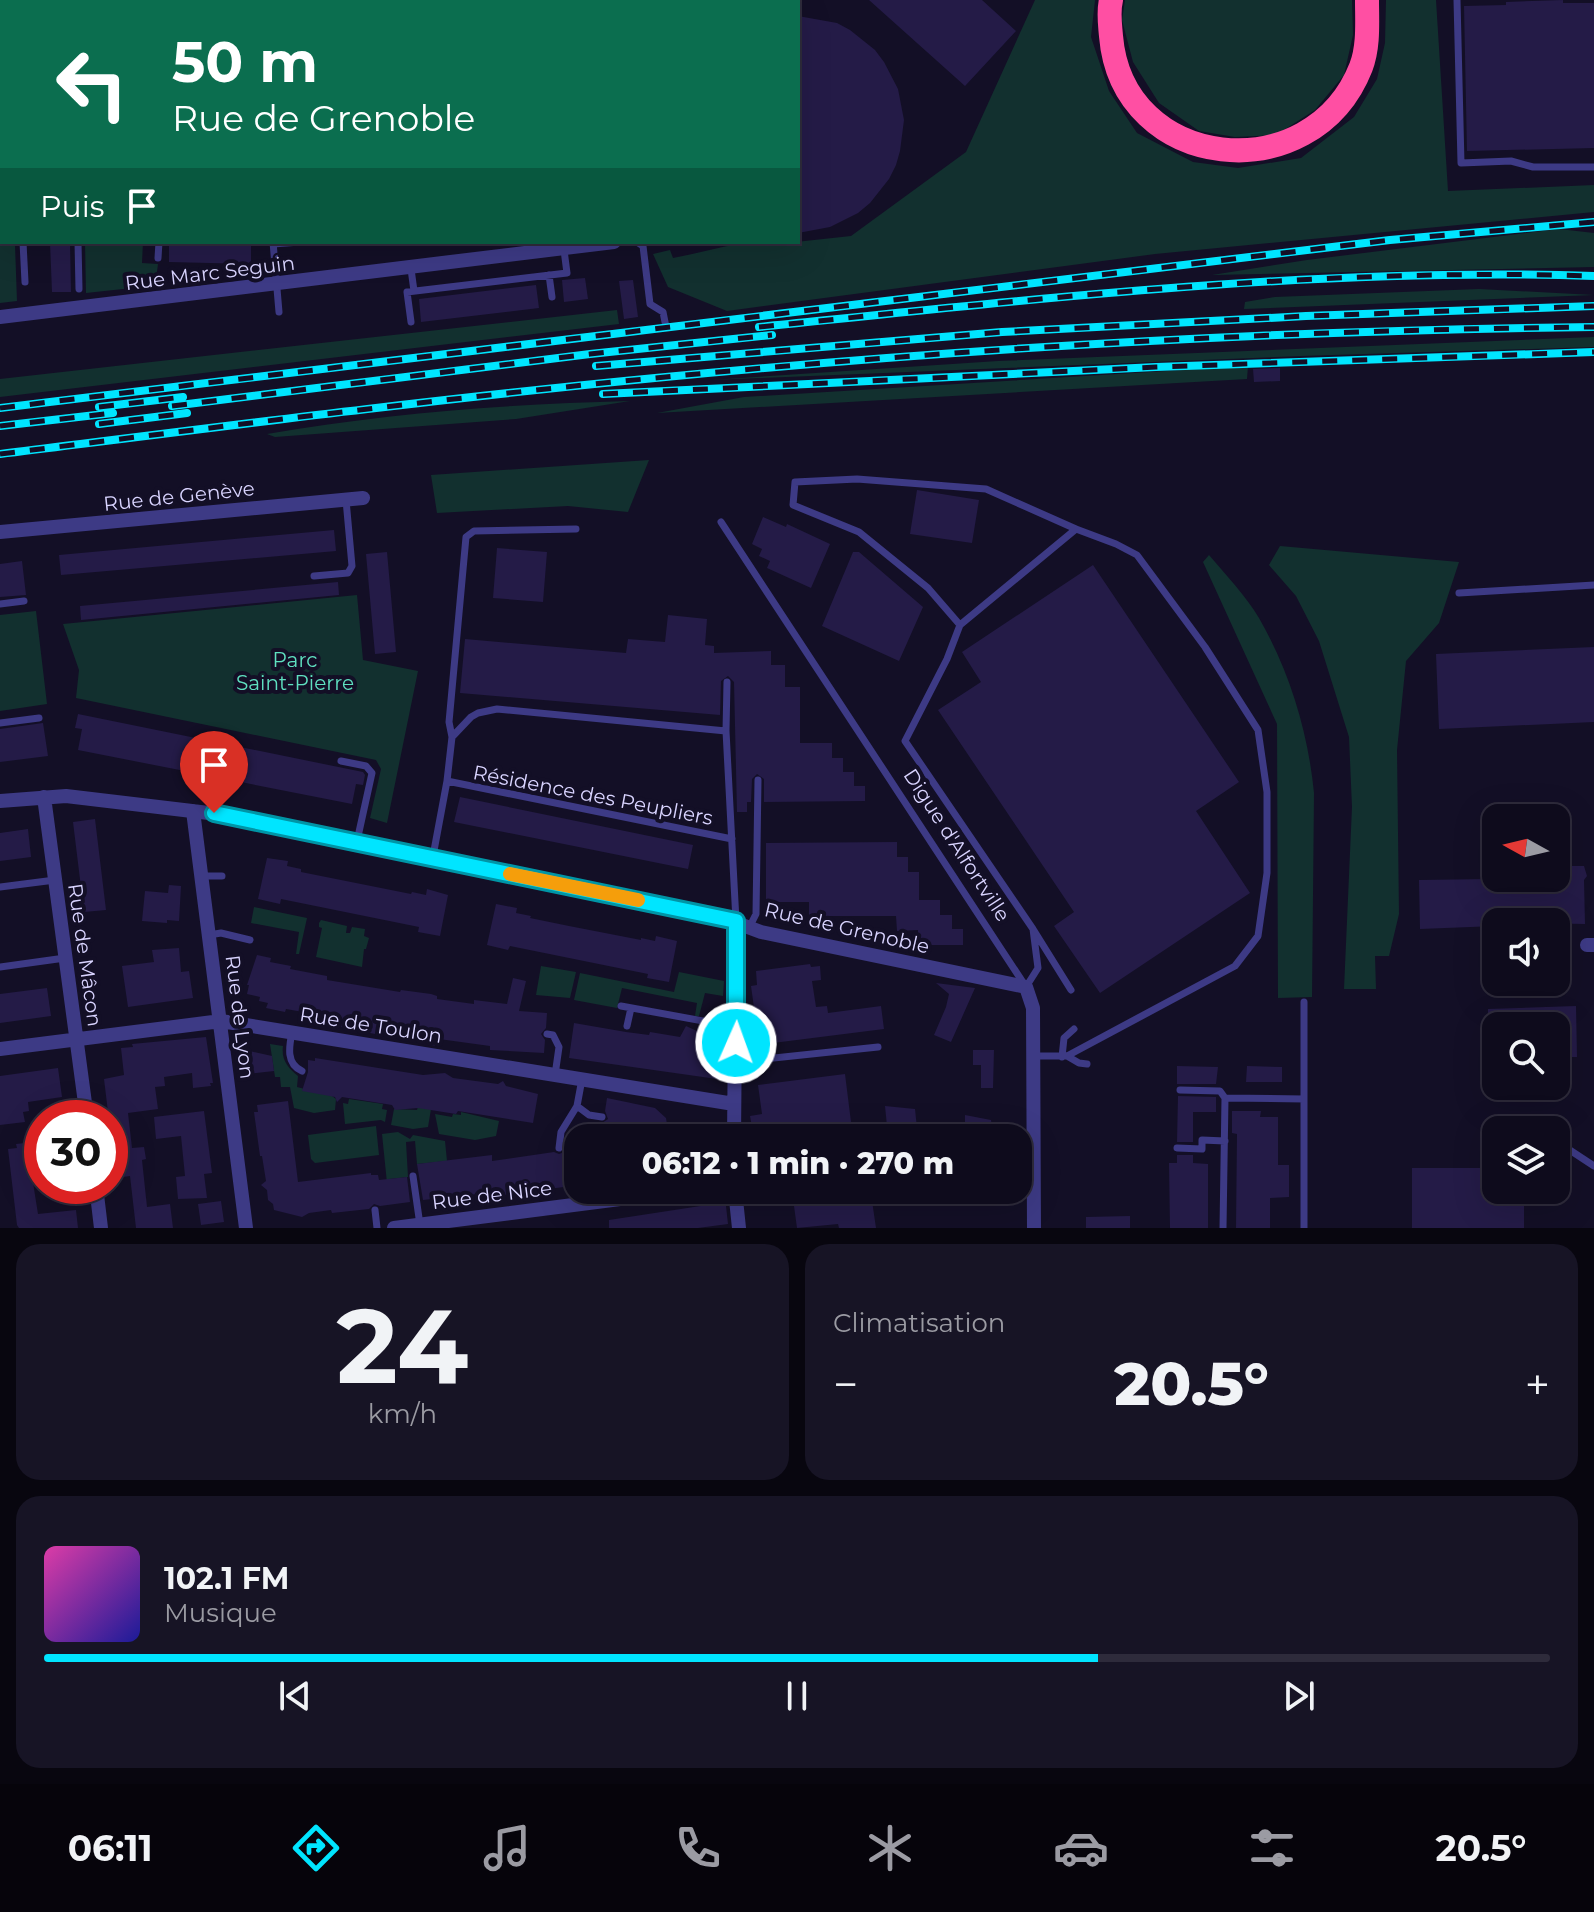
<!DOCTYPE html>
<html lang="fr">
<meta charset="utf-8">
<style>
body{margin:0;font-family:Montserrat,sans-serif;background:#171425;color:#f1f3f6;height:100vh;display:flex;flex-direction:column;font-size:30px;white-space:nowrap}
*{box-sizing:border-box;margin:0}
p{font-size:26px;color:#9b9ba3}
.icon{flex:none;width:44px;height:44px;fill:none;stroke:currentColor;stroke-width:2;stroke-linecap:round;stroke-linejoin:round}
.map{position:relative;height:1228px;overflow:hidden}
.details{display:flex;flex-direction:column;gap:16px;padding:16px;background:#08060f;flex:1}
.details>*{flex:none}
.guide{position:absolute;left:0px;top:0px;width:800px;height:244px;box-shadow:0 8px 32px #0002,0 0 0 2px #2e2b3b;background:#0b6e4f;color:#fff;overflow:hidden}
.needle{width:52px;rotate:278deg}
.fabs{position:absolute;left:1482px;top:804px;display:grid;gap:16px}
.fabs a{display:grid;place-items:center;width:88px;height:88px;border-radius:16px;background:#0e0b1c;box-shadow:0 8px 32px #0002,0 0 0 2px #2e2b3b;font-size:40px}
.speed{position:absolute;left:24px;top:1100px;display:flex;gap:16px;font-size:40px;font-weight:700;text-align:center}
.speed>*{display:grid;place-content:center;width:104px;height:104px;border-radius:50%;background:#0e0b1c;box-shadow:0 8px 32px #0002,0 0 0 2px #2e2b3b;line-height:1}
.speed .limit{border:12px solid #d22;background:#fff;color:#111}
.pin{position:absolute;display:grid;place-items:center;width:68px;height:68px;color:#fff;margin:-82px -34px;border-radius:50% 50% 50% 0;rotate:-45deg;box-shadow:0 0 8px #0007}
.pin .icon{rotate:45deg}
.me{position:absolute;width:88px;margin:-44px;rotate:2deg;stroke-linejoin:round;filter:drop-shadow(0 0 6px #0008)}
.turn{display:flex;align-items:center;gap:28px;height:168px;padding:0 40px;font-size:36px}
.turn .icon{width:104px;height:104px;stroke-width:2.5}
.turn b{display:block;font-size:56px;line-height:68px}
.then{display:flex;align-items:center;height:76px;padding:0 40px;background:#0003;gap:16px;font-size:30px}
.big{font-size:60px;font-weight:800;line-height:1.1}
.details .tile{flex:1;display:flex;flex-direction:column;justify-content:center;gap:12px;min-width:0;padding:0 28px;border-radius:24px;background:#171425}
.details .dial{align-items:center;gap:0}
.dial b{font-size:104px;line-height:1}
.song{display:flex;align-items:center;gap:24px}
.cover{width:96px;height:96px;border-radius:12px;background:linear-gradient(135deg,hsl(320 70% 55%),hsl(240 70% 35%))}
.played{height:8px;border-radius:4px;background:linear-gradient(90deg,#00e5ff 70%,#2e2b3b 70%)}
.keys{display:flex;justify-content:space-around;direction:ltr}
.heat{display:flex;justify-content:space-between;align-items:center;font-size:44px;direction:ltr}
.details .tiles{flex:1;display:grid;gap:16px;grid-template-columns:1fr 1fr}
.tile:last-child{grid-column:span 2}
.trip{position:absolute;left:564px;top:1124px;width:468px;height:80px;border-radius:24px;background:#0e0b1c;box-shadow:0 8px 32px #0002,0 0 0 2px #2e2b3b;font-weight:800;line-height:80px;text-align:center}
.dock{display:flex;height:128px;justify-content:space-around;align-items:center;background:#06040b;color:#9b9ba3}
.dock .icon{width:56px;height:56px}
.dock .active{color:#00e5ff}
.dock b{font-size:36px;color:#f1f3f6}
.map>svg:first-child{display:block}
.green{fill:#12302f}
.building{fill:#241b47}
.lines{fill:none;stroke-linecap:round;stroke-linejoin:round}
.service{stroke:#3d3a85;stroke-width:7}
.minor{stroke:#3d3a85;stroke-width:14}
.motorway{stroke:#ff4fa3;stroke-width:24}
.rail-casing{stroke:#00e5ff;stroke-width:8}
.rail{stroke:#130f26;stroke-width:5;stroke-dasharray:15;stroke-linecap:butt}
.route-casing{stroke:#0095a6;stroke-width:20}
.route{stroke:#00e5ff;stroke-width:14}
.slow{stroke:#f59e0b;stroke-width:14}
.labels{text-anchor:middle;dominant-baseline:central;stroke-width:8;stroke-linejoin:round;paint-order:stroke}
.street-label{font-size:20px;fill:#d9d4ff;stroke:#130f26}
.park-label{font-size:20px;fill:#5fe0c0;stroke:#130f26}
</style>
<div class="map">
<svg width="1594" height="1228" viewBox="0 0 1594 1228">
<rect width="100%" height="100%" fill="#130f26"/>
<!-- green -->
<path class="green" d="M1035,0H1095L1091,37L1109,91L1137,133L1193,162L1238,168L1301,158L1354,117L1377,79L1385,43L1386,0H1436L1448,191L1594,185V212L1155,254L727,311L668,287L653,254L670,250L673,258C706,252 732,242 767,242L768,245L851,236L966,152Z
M1125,0H1352L1353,35L1344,75L1315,110L1276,135L1235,137L1199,131L1159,103L1133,62L1122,20Z
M1559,229L1594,233V267L1212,275L1307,260Z
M85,242H143L142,263L158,264L156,279L160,285L86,293Z
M0,243L15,245L17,301L0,303Z
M1479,289L1594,295L1244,309L1245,302L1275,297Z
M617,310L619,324L0,397V379Z
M1594,337V347L1301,356L711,380L998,361Z
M1248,366L1247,379L657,413L744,397Z
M630,401L516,419L275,437L267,434C388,413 508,404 630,401Z
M649,460L628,512L568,506L437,513L431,475Z
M1280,546L1459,562L1439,623L1406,661L1397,750L1399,914L1389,956H1375L1376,989H1344L1352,807L1349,737L1319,641L1296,596L1269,565Z
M1209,555C1226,575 1246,596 1259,618C1290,672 1308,732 1314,793L1312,997L1278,998L1277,724L1203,562Z
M357,595L363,660L418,671L387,823L370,818L381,769L376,760L76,698L79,670L63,624Z
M36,611L47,704L0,711V615Z
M254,907L307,918L299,954H296L299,932L251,923Z
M321,920L347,926L346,933H350L352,927L365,929L364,936L369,938L366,949H364L362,967L316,957L322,928L319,927V923Z
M541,966L576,972L570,998L536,995Z
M679,972L724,981L723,996L705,993L699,1016H695L697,1003L622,988L617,1008L574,1000L580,973L674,992Z
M270,1044L283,1046C281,1060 288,1068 298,1076L297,1087L332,1096L336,1099L335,1110L314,1113L294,1108L290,1087H281L280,1077H275Z
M349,1099L383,1104L382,1109L387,1110L385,1122L381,1120L345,1124L343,1103L348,1104Z
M418,1106L431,1109L428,1127L413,1129L391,1125L394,1109L417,1110Z
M461,1112L499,1121L496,1136L475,1140L439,1134L435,1114L452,1117L453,1114L461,1115Z
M376,1126L379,1155L315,1163L311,1159L308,1135Z
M398,1132L410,1139L413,1135L445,1141L447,1161L417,1164L415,1141L406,1142L408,1177L389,1179L387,1183L382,1134Z"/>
<!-- building -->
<path class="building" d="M869,0H982L1016,31L965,86Z
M1563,0V3H1594V148L1467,151L1464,6L1506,5V2Z
M798,16L837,23L850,30L875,50L884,62L898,89L904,120L900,151L896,165L889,179L870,203L858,213L830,227L798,233Z
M50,242H70L71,292H52Z
M169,242H251V264L169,262Z
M585,278L588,299L564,302L562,280Z
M633,280L638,317L624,319L619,281Z
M536,285L539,308L421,322L419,299Z
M1280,368V381L1254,382L1253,369Z
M917,490L979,500L972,543L910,534Z
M763,517L786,527L787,524L830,544L811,588L767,568L770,561L759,556L762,549L752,544Z
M334,530L336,551L61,575L59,555Z
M497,548L547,552L543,602L493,598Z
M387,552L396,652L375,654L366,554Z
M853,552H859L923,607L899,661L822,626Z
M22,561L26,595L0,597V564Z
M1093,565L1239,782L1196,811L1250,893L1100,993L1054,926L1074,912L938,710L981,682L962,652Z
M338,582L339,595L81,620L80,606Z
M668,615L707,619L705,645L714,646V653L771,651V665H785V687H800V743H832V758H843V772H854V786H865V801L764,802V779L757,774L752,779L751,802H747V812H737L734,682L728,676L721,681L720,715L460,693L465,639L626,653L628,639L665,642Z
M1594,647V722L1439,729L1436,654Z
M78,714L363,772L365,775L363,785L356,784L352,804L78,750L82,729L75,728Z
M43,723L48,756L0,762V729Z
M460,797L693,845L688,869L454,822Z
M95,819L106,910L84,912L73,822Z
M28,829L31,857L0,861V833Z
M897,842V857H908V872H919V900H940V915H952V929H963V945H918V930L897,931L896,916H809V902H766V843Z
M267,858L288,861L287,866L301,869V872L411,894L412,892L426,895L427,889L448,895L440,936L418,932L419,927L281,899L280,904L258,899Z
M1560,866H1584L1587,876L1584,880L1585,924L1496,922V926L1420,929L1419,880L1556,878V875H1560Z
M169,885L181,886L179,921L167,920V923L142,921L145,891L168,893Z
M496,904L517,908L516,913L531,916L530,918L569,926L641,940V938L655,941L656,936L677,941L669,982L647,978L648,974L510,946L508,950L487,945Z
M179,948L181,972L189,971L193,998L128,1007L122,966L154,962L152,950Z
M257,955L271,958L270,962L291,966L290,969L327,976V980L400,992L401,990L431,994L437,996V999L474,1004V1000L507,1004L513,978L526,981L519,1011L547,1013L546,1028L541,1034L545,1040L544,1053L490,1050V1046L439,1039L438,1046L430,1045L427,1034L381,1027L380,1035L336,1026L337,1022L319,1019L320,1015L286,1009L285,1012L266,1008L268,1003L259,1001L260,997L247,994L249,985H247Z
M810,964L811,967L820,966L821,980L812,981L816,1007L827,1006L828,1013L881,1006L884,1029L765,1044L761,1015H755L751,986L757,985L756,971Z
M936,983L975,988L951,1042L934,1035L946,1007L949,994Z
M47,988L51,1016L0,1023V994Z
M1576,1006L1577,1057H1556V1026H1488V1009Z
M574,1023L626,1032L649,1035L650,1032L680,1037L686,1026L697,1031L698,1027L709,1029L707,1041L723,1044L717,1079L569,1058Z
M206,1037L213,1083H210L211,1086L193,1088L192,1073L164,1077L165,1086L155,1087L158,1109L128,1113L132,1148L144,1147L146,1159L142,1160L147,1207L170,1204L173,1228H136L130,1176L116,1178L104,1079L124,1075L121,1048L133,1047L132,1044Z
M245,1050L272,1056L274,1071L248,1074Z
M973,1050H994L993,1088H981V1065H973Z
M315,1058L423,1075L445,1073L453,1078L498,1084L503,1081L506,1086L538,1094L533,1123L458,1111L456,1114L418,1108L395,1110L392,1105L342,1097L337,1102L335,1097L302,1091L308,1072V1060L315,1061Z
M1177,1066L1218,1067L1216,1084H1177Z
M1247,1066L1282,1067V1082H1246Z
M58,1068L62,1097L28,1102L29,1111L23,1112L25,1122L0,1125V1076Z
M845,1074L853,1138H754L750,1116L762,1114L758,1085Z
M1178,1096L1216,1097V1112H1193V1142H1177Z
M607,1098L655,1108L666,1118L669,1138H633L601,1131L602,1123L608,1119L605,1111Z
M288,1101L298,1182L371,1173V1175H378L379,1180L407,1177L410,1202L380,1206L374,1204L369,1209L332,1213L331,1210L309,1213L302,1217L274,1210L273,1204L268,1200L267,1190L261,1185L266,1181L262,1156H260L254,1112H258L257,1105Z
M885,1106L915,1109L918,1138H862V1129L887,1126Z
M204,1111L212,1173L204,1174L207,1198L178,1199L176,1177L185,1176L181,1136L156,1139L154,1117Z
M1232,1111H1261L1260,1117H1278V1165H1289V1197L1270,1198V1228H1236L1237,1134L1232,1133Z
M965,1115L991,1120L993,1134L965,1137Z
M42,1141V1168L31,1170L38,1214L76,1210L78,1228H19L17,1225L8,1149L17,1148L16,1144Z
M567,1151L571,1186L496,1196V1192L423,1200L417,1164L492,1155V1161L554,1152L559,1154Z
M1177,1155H1193V1163L1208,1164V1228H1170L1169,1163H1177Z
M1412,1168H1496V1190H1524V1228H1412Z
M852,1194V1197L871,1194L876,1228H839L838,1224L797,1228L794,1206L835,1201V1196Z
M221,1201L224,1222L201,1225L198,1204Z
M720,1203L726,1206L728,1224L698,1228H609V1220Z
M1130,1216V1228H1086V1217Z"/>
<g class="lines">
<!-- service -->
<path class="service" d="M16,0V2
M70,0V2
M1457,0L1461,163L1511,161L1533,167H1594
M282,2V0
M0,236H2
M23,242L25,282
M78,242L79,289
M273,242L279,312
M637,242L643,246L650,304L663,312L666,327
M273,244L300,242
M158,258L159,242
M411,269L414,291
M549,275L552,297
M411,322L407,292L567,273L564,250
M721,522L1026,987L1038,968L1033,929L1071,990
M314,576L348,573L352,566L346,500
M1459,593L1594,585
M0,604L24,601
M960,625L928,588L859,532L793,505L795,482L857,479L986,489L1076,529
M0,723L39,718
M726,731L727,682
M452,737L449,722L466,537L474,531L576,529
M341,761L366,766L372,773L357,841
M447,781L732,839
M433,856L447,781L452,737L471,717L478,713L497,709L726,731L736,921
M201,876H222
M0,887L55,880
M750,926L756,914L758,780
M209,935L221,933L250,940
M0,967L65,958
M1304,1002V1228
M621,1006L736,1027
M627,1026L631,1008
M292,1032C289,1047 286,1064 302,1071
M547,1034L553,1035L559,1047L555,1075
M1032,1056H1067L1235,966L1258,936L1267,873V792L1258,730L1205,647L1137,555L1116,544L1076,529L960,625L947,659L905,741L1033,929
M1067,1056L1079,1063L1087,1064
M1062,1057L1064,1038L1074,1029
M735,1059L755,1060L878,1047
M1180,1090L1220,1091L1225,1098
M577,1106L589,1115L602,1117
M1556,1141L1594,1166
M559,1148L561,1132L577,1106L582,1079
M1177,1148L1202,1149V1140L1225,1141
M413,1176L420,1225
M375,1210L377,1228
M1223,1228L1225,1098L1304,1099"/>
<!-- minor -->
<path class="minor" d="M648,2V0
M0,317L614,242
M0,532L363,498
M44,797L87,1118
M0,801L66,796L234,816L718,916L761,932L1026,987L1033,1008L1034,1228
M193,811L246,1228
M1587,945H1594
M0,1049L221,1021L734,1104
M734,1138L736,921
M96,1186L101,1228
M735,1190L739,1228
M394,1228L690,1190"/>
<!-- motorway -->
<path class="motorway" d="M1111,0C1108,12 1110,24 1111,36C1122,172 1312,192 1361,67C1369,46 1367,22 1367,0"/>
<!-- rail casing -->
<g class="rail-casing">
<path id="rail" d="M759,327C1035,299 1316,267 1594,276
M596,366L1002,332L1306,316L1594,306
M603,394L1156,367L1594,352
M172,406L590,354L772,335
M99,407L183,397
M0,408L1390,240L1594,222
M99,424L187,413
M0,426L113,413
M0,454C218,427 436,399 655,378C967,348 1281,330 1594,327"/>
</g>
<!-- rail -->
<use href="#rail" class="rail"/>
</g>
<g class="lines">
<!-- route casing -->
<g class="route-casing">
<path id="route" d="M214,813L736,921V1043"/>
</g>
<!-- route -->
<use href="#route" class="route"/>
<!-- slow -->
<path class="slow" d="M510,874L638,900"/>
</g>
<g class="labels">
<!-- street labels -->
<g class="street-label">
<text transform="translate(210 273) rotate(-7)">Rue Marc Seguin</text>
<text transform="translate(179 496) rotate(-6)">Rue de Genève</text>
<text transform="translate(593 795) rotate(11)">Résidence des Peupliers</text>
<text transform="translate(957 845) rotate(57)">Digue d'Alfortville</text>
<text transform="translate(847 928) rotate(13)">Rue de Grenoble</text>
<text transform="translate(85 955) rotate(82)">Rue de Mâcon</text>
<text transform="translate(240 1017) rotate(83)">Rue de Lyon</text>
<text transform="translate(371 1025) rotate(9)">Rue de Toulon</text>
<text transform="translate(492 1195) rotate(-7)">Rue de Nice</text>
</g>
<!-- park labels -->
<g class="park-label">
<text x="295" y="660">Parc<tspan x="295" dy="23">Saint-Pierre</tspan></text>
</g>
</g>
</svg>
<div class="fabs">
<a><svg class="needle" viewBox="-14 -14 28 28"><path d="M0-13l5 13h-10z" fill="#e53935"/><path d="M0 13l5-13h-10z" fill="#9b9ba3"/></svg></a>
<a><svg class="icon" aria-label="sound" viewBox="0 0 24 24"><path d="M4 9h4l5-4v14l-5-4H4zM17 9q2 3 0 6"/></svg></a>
<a><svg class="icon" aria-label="search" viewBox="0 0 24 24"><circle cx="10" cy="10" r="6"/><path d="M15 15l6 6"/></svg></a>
<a><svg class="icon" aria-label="layers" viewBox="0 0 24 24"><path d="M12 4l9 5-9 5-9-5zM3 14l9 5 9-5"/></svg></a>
</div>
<div class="speed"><div class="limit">30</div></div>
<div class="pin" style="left:214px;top:813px;background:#d93025"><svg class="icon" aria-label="arrive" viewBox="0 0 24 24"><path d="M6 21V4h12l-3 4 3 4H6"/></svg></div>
<svg class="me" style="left:736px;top:1043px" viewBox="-20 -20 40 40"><circle r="17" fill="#00e5ff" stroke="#fff" stroke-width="3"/><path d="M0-11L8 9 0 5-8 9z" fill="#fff"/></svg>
<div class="trip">06:12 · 1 min · 270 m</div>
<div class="guide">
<div class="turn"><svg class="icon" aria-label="left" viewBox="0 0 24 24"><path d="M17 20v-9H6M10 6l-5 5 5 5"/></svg><div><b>50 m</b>Rue de Grenoble</div></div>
<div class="then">Puis<svg class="icon" aria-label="arrive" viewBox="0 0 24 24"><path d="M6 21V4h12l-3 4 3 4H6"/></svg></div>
</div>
</div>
<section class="details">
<div class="tiles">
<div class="tile dial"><b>24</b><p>km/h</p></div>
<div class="tile"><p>Climatisation</p>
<div class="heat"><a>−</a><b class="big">20.5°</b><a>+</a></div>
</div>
<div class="tile">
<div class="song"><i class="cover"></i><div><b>102.1 FM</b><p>Musique</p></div></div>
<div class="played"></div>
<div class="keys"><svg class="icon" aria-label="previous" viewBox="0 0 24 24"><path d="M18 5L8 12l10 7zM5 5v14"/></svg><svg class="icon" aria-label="pause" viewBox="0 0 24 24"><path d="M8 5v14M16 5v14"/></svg><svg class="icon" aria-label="next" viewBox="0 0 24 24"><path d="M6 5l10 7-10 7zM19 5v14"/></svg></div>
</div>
</div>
</section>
<nav class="dock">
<b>06:11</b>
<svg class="icon active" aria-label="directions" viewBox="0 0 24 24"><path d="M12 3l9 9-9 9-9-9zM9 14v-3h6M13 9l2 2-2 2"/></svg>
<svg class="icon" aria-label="music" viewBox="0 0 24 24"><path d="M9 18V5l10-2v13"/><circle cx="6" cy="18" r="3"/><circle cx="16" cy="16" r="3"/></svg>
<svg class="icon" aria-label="phone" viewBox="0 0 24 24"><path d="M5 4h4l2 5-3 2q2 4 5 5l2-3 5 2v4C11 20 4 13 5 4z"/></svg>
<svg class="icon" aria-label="climate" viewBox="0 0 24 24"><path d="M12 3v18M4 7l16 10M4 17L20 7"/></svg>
<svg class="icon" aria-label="car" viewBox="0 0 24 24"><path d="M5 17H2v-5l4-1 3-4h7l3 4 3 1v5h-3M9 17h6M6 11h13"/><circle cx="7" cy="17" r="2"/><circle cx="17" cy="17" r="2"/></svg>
<svg class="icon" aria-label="filters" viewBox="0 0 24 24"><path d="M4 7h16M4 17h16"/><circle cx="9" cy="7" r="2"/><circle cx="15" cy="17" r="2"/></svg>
<b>20.5°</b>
</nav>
